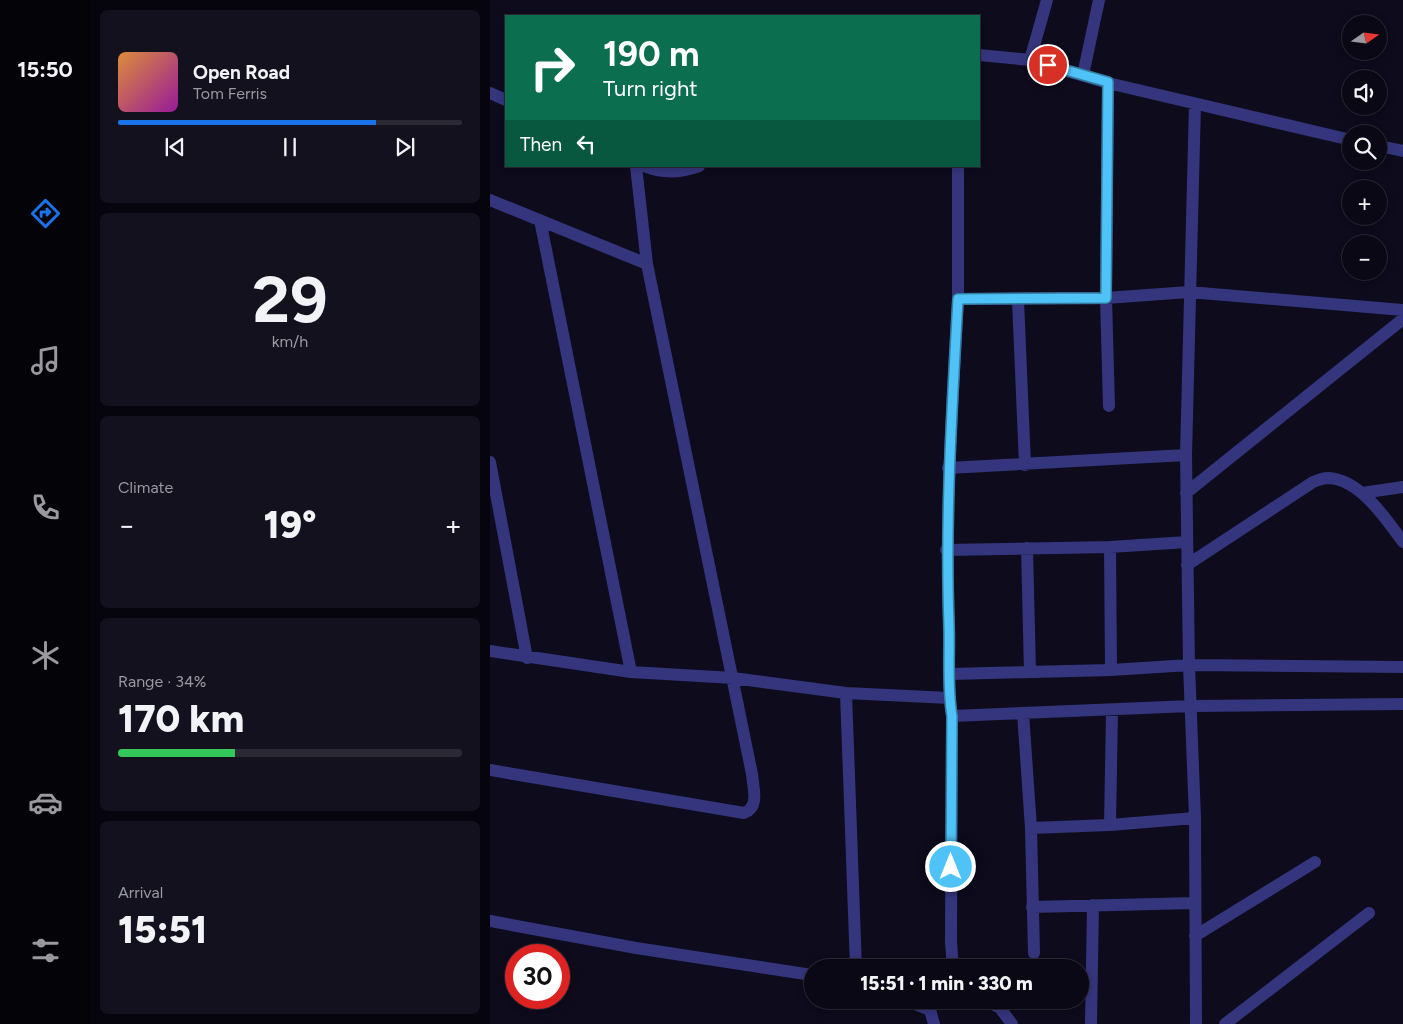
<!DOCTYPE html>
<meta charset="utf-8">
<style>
body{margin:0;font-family:Figtree,sans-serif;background:#13111e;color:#f1f3f6;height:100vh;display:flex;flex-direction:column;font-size:19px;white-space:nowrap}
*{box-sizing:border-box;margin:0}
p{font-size:16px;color:#999aa0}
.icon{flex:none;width:28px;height:28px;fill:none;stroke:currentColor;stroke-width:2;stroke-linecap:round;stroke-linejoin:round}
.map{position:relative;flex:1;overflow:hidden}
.drawer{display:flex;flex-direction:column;gap:10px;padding:10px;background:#06040c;width:400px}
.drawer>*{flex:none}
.hud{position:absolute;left:15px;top:15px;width:475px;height:152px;border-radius:0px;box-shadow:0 2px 8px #0003,0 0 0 1px #2a2934;background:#0b6e4f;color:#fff;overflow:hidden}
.needle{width:32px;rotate:76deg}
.fabs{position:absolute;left:852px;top:15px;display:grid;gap:10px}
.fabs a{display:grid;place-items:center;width:45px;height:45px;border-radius:50%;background:#0a0815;box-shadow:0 2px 8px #0003,0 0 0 1px #2a2934;font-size:25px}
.speed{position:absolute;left:15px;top:944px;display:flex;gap:10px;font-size:25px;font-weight:700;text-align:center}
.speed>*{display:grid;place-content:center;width:65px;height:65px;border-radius:50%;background:#0a0815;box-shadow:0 2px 8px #0003,0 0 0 1px #2a2934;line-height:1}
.speed .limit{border:8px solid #d22;background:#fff;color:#111}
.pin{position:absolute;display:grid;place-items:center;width:42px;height:42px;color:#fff;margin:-21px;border:2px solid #fff;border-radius:50%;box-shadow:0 1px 5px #0007}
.me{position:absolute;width:55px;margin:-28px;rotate:0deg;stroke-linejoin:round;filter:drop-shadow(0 0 4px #0008)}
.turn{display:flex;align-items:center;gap:18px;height:105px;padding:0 15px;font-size:22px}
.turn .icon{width:65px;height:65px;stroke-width:2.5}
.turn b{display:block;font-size:35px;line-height:42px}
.then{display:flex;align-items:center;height:48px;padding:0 15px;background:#0003;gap:10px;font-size:19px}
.big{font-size:38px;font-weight:800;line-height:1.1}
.drawer .tile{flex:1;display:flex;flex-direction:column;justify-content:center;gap:8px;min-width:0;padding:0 18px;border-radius:8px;background:#13111e}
.drawer .dial{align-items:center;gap:0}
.dial b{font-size:65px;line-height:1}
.song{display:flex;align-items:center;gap:15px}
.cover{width:60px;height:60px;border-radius:8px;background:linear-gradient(135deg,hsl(30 70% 55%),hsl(300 70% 35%))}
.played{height:5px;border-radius:2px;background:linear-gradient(90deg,#1a73e8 75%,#2a2934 75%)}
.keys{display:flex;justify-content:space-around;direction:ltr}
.heat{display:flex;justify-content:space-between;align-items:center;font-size:28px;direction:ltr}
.charge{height:8px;border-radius:4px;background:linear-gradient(90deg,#34c759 34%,#2a2934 0)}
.trip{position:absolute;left:314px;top:959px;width:285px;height:50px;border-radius:25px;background:#0a0815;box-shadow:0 2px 8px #0003,0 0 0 1px #2a2934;font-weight:800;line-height:50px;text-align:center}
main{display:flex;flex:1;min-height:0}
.dock{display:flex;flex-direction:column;width:90px;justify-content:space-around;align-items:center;background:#040308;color:#999aa0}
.dock .icon{width:35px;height:35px}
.dock .active{color:#1a73e8}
.dock b{font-size:22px;color:#f1f3f6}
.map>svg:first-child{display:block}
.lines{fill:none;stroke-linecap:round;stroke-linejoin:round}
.minor{stroke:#34357c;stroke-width:12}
.route-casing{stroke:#337fa1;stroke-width:12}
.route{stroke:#4fc3f7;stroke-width:9}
</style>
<main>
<nav class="dock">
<b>15:50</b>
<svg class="icon active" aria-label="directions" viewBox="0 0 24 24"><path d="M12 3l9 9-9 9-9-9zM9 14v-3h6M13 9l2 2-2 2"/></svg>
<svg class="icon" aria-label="music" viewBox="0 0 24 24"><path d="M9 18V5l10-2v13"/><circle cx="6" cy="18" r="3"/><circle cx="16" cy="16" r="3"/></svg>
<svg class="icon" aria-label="phone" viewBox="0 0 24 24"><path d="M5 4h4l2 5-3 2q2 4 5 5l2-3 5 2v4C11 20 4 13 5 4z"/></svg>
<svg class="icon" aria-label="climate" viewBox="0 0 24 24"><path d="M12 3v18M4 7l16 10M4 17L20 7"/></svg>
<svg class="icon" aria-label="car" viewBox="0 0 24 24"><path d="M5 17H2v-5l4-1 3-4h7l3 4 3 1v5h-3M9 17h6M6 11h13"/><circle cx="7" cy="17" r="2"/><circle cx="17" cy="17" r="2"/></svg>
<svg class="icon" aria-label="filters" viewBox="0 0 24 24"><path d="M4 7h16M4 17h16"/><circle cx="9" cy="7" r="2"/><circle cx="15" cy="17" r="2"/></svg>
</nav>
<section class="drawer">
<div class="tile">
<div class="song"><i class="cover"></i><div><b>Open Road</b><p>Tom Ferris</p></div></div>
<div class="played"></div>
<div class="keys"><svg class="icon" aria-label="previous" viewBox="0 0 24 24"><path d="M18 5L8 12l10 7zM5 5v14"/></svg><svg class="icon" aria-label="pause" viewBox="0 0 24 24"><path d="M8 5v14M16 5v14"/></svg><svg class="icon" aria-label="next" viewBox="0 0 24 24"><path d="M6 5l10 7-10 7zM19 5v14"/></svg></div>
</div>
<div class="tile dial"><b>29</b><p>km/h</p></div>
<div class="tile"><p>Climate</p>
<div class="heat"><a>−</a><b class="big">19°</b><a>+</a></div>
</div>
<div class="tile"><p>Range · 34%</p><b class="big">170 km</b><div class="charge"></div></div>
<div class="tile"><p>Arrival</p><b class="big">15:51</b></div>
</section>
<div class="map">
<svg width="913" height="1024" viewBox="0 0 913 1024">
<rect width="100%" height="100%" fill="#0d0b1c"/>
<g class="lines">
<!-- minor -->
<path class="minor" d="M489,55L540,60L618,83L861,140
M540,60L557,0
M593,75L609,0
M618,83L616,298L619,406
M0,93L16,100
M705,104L696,455L699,665L705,818L706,1024
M889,146L913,151
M154,166C173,174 190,173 209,166
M468,166V299
M0,200L157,264
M50,220L141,672
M528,300L535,465
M0,462L37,658
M458,468L696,455
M696,493L913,319
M872,493L913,487
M620,547L621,670
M537,548L540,672
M456,550L620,547L697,542
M697,565L823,482C828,480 834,478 838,478C870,479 896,519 913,542
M0,651L141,672L243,678L356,693L459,698
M461,674L621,670L699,665L913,667
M356,693L366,968
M533,713L541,828L544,953
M462,716L701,706L913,704
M0,770L254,813C270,807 263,788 262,774L157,264L146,166
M620,825L622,711
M541,828L620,825L705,818
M542,907L705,903
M0,921L146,948L322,975
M705,936L825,862
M463,968L461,942L462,716C457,687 460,655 459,625C455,516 462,408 468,299L616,298L699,292L913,310
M414,1000L440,1010
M494,1000L510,1008L522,1024
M440,1010L444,1024
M601,1024L603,905
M735,1024L879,913"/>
</g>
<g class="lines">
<!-- route casing -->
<g class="route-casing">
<path id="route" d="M461,867L462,716C457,687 460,655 459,625C455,516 462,408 468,299L616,298L618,82L558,65"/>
</g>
<!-- route -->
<use href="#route" class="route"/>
</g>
</svg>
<div class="fabs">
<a><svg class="needle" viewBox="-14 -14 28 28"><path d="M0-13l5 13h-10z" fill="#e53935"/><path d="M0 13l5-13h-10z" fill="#999aa0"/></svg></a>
<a><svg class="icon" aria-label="sound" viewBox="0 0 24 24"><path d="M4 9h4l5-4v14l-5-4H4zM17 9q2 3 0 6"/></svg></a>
<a><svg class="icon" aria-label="search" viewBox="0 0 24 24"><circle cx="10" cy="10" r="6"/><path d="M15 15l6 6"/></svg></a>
<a>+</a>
<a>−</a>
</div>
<div class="speed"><div class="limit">30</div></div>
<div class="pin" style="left:558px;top:65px;background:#d93025"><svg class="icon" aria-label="arrive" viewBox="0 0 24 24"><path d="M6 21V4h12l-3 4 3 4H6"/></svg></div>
<svg class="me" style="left:461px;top:867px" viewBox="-20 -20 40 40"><circle r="17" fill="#4fc3f7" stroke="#fff" stroke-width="3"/><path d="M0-11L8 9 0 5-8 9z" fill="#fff"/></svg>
<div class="trip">15:51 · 1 min · 330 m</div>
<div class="hud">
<div class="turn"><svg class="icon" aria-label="right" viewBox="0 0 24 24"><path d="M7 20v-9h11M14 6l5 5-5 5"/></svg><div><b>190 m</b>Turn right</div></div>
<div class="then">Then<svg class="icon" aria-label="left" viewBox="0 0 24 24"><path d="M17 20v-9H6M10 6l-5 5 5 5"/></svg></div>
</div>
</div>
</main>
